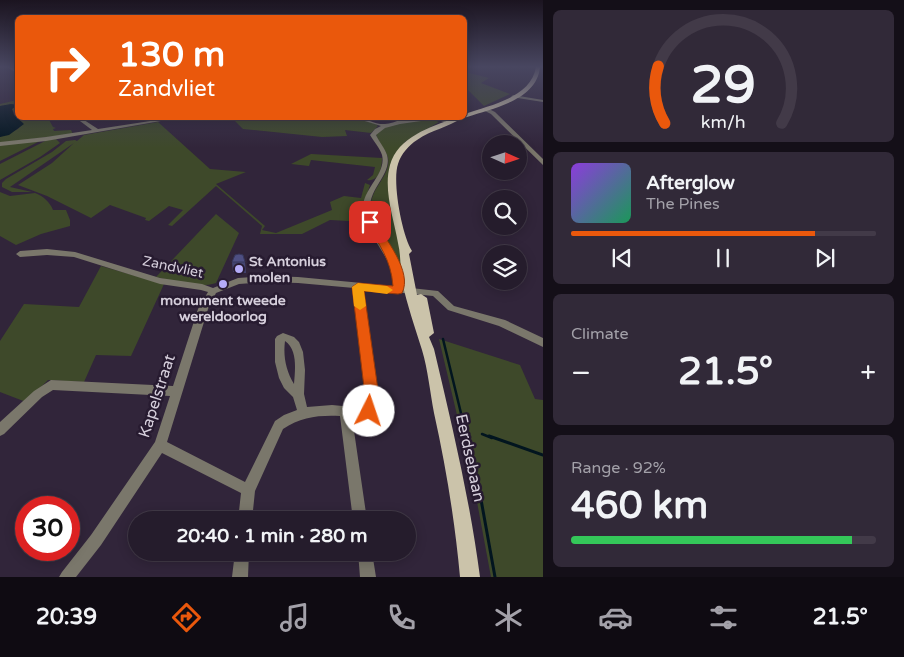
<!DOCTYPE html>
<meta charset="utf-8">
<style>
body{margin:0;font-family:"Varela Round",sans-serif;background:#312938;color:#f1f3f6;height:100vh;display:flex;flex-direction:column;font-size:19px;white-space:nowrap}
*{box-sizing:border-box;margin:0}
p{font-size:16px;color:#a3a1a9}
.icon{flex:none;width:28px;height:28px;fill:none;stroke:currentColor;stroke-width:2;stroke-linecap:round;stroke-linejoin:round}
.map{position:relative;flex:1;overflow:hidden}
.sheet{display:flex;flex-direction:column;gap:10px;padding:10px;background:#140f18;width:361px}
.sheet>*{flex:none}
.top-card{position:absolute;left:15px;top:15px;width:452px;height:105px;border-radius:8px;box-shadow:0 2px 12px #0003,0 0 0 1px #423a48;background:#ea580c;color:#fff;overflow:hidden}
.needle{width:32px;rotate:93deg}
.buttons{position:absolute;left:482px;top:135px;display:grid;gap:10px}
.buttons a{display:grid;place-items:center;width:45px;height:45px;border-radius:50%;background:#251c2c;box-shadow:0 2px 12px #0003,0 0 0 1px #423a48;font-size:25px}
.speed{position:absolute;left:15px;top:496px;display:flex;gap:10px;font-size:25px;font-weight:700;text-align:center}
.speed>*{display:grid;place-content:center;width:65px;height:65px;border-radius:50%;background:#251c2c;box-shadow:0 2px 12px #0003,0 0 0 1px #423a48;line-height:1}
.speed .limit{border:8px solid #d22;background:#fff;color:#111}
.pin{position:absolute;display:grid;place-items:center;width:42px;height:42px;color:#fff;margin:-21px;border-radius:10px;box-shadow:0 2px 8px #0006}
.me{position:absolute;width:55px;margin:-28px;rotate:4deg;stroke-linejoin:round;filter:drop-shadow(0 0 4px #0008)}
.turn{display:flex;align-items:center;gap:18px;height:105px;padding:0 20px;font-size:22px}
.turn .icon{width:65px;height:65px;stroke-width:2.5}
.turn b{display:block;font-size:35px;line-height:42px}
.big{font-size:38px;font-weight:700;line-height:1.1}
.sheet .card{flex:1;display:flex;flex-direction:column;justify-content:center;gap:8px;min-width:0;padding:0 18px;border-radius:8px;background:#312938}
.sheet .dial{align-items:center;gap:0}
.dial svg{height:130px;overflow:visible;fill:none;stroke:#423a48;stroke-width:7;stroke-linecap:round;text-anchor:middle}
.dial text{fill:#f1f3f6;stroke:none}
.song{display:flex;align-items:center;gap:15px}
.cover{width:60px;height:60px;border-radius:8px;background:linear-gradient(135deg,hsl(270 70% 55%),hsl(150 70% 35%))}
.played{height:5px;border-radius:2px;background:linear-gradient(90deg,#ea580c 80%,#423a48 80%)}
.keys{display:flex;justify-content:space-around;direction:ltr}
.heat{display:flex;justify-content:space-between;align-items:center;font-size:28px;direction:ltr}
.charge{height:8px;border-radius:4px;background:linear-gradient(90deg,#34c759 92%,#423a48 0)}
.trip{position:absolute;left:128px;top:511px;width:288px;height:50px;border-radius:25px;background:#251c2c;box-shadow:0 2px 12px #0003,0 0 0 1px #423a48;font-weight:700;line-height:50px;text-align:center}
.menu{display:flex;height:80px;justify-content:space-around;align-items:center;background:#0f0b12;color:#a3a1a9}
.menu .icon{width:35px;height:35px}
.menu .selected{color:#ea580c}
.menu b{font-size:22px;color:#f1f3f6}
main{display:flex;flex:1;min-height:0}
.map>svg:first-child{display:block}
.green{fill:#3e492a}
.water{fill:#02151f}
.lines{fill:none;stroke-linecap:round;stroke-linejoin:round}
.stream-far1{stroke:#02151f;stroke-width:2.5}
.stream{stroke:#02151f;stroke-width:3}
.minor{fill:#7a776b;fill-rule:evenodd}
.major{fill:#cbc3aa;fill-rule:evenodd}
.wall{fill:#434470}
.building{fill:#4e4f82;stroke:#37375b}
.route{fill:#ea580c;stroke:#983908}
.slow{fill:#f59e0b}
.poi-dot{fill:#b5acf9;stroke:#271b30;stroke-width:2}
.labels{text-anchor:middle;dominant-baseline:central;stroke-width:5;stroke-linejoin:round;paint-order:stroke}
.poi-label{font-size:14px;font-weight:bold;fill:#d6cfdc;stroke:#271b30;text-anchor:start}
.street-label{font-size:14px;fill:#d6cfdc;stroke:#271b30}
.near-street-label{font-size:16px;fill:#d6cfdc;stroke:#271b30}
</style>
<main>
<div class="map">
<svg width="543" height="577" viewBox="0 0 543 577">
<rect width="100%" height="100%" fill="#31253a"/>
<!-- green -->
<path class="green" d="M465,72L489,78L481,83L510,94L484,106L465,87Z
M17,100L18,118H48L53,127L56,128L53,129L54,131L71,130L73,134L0,143V137L18,129L23,123L17,118L12,109L17,106L14,104L0,106V104Z
M232,118C255,118 367,113 378,126L371,133L345,130L347,136L322,137L243,129Z
M431,119L439,122L405,142L389,169L388,183L404,261L401,267C392,245 372,229 371,205C371,188 391,175 388,158C386,149 378,143 376,134C389,121 413,122 431,119Z
M158,122L210,169L246,172L216,184L265,226L262,230L276,233L332,210L330,202L344,196L361,198L365,183L370,185L364,203L367,222L330,220L302,234H260L262,226L216,186L172,226L168,225L183,210L169,206L149,221L145,220L146,218L110,205L91,218L47,196L18,185L52,163L74,143L10,187L32,192H12L2,187V183L6,179L52,152L66,141L75,140L77,141L84,135Z
M56,139L60,143L40,157L0,180V164L47,140Z
M40,141L0,161V145Z
M311,154L382,158C382,168 379,182 367,180L373,175L375,167L311,160L309,166L291,164Z
M0,192L10,196L35,193C43,196 50,202 53,210H66L70,220V226L41,234L16,245L0,236Z
M216,214L239,233L216,283C197,289 175,281 156,277Z
M101,266L164,284L131,356L96,355L84,382L48,380L26,402L0,392V341L24,304L79,307Z
M439,339L520,365L535,399L543,400V577H491L475,491Z"/>
<!-- water -->
<path class="water" d="M11,104L17,105L12,109L14,115L24,124L9,135L0,137V106Z"/>
<g class="lines">
<!-- stream-far1 -->
<path class="stream-far1" d="M443,339L467,438
M482,434L492,438"/>
<!-- stream -->
<path class="stream" d="M466,436L480,494L495,577
M489,436L543,455"/>
<!-- minor -->
<path class="minor" d="M7,67H11L18,71V74Z
M513,95L543,100V102L511,97Z
M483,108H487L495,112L543,159V165L491,114L483,110Z
M76,118H81L98,129L170,118H178L46,141L0,146V142L46,137L92,130Z
M355,118C365,117 375,125 385,124C390,124 396,121 401,120C417,118 434,115 449,120L450,121L447,123L435,119L400,124L385,128L376,135C379,142 385,148 387,155C393,175 365,190 371,213C377,240 402,257 402,287L438,291L454,306L505,320L543,338V347L499,326L448,310L433,296L363,289L379,404C371,419 367,418 352,417L367,520H353L340,416C319,415 301,417 283,429L255,491L252,520H238L241,493L162,453L101,545L76,577H59L62,572L91,535L155,442L170,396L53,390L42,397L4,434L0,436V422L34,391L51,380L173,386L198,309L208,292L201,290L160,284L74,257L47,255L20,257L16,254L20,251L47,249L75,252L160,278L202,284L213,288L238,278L266,276L298,277L394,286C394,257 368,240 363,212C360,190 387,175 382,155C380,148 374,142 370,135L375,129L381,126ZM266,282L298,283L354,288L367,403L364,408L332,405L307,407L304,394L305,370L303,352L299,342L294,337L283,333L277,336L275,339V362L279,378L284,388L293,397L297,410L284,415L275,421L245,482L167,442L208,309L216,293L239,284ZM285,341C298,350 295,370 294,384C286,371 283,356 285,341Z
M235,552H249L248,577H232Z
M358,552H372L376,577H360Z"/>
<!-- major -->
<path class="major" d="M536,67H540C537,100 494,108 467,117L463,118H465V114C490,105 531,98 536,67Z
M455,118H462C449,127 431,130 417,140C409,145 401,154 398,164C392,182 402,235 412,251L409,254L417,295L421,294L427,298L434,333L429,337L434,349C452,425 470,500 480,577H460C455,522 446,467 434,413C430,392 428,370 422,350C415,327 407,305 402,281C400,268 401,255 398,243C394,219 383,190 390,165C398,137 430,127 455,118Z"/>
</g>
<!-- wall -->
<path class="wall" d="M232,262H245L246,273L233,272Z"/>
<!-- building -->
<path class="building" d="M239,254L243,255L245,262H232L235,255Z"/>
<!-- sky -->
<linearGradient id="sky" x2="0" y2="1"><stop stop-color="#1b1420"/><stop offset="0.45" stop-color="#484660"/><stop offset="1" stop-color="#484660" stop-opacity="0"/></linearGradient>
<rect width="543" height="148" fill="url(#sky)"/>
<!-- route -->
<path class="route" d="M367,220H374C385,238 413,272 402,293L398,294L364,291L380,404L375,416L369,418L364,416L362,411L366,404L352,287L358,283L393,286C391,259 379,245 366,222Z"/>
<!-- slow -->
<path class="slow" d="M358,283L387,286L393,290L387,294L364,291L366,306L360,310L354,306L352,287Z"/>
<!-- markers -->
<g class="poi-dot">
<circle cx="239" cy="269" r="5"/>
<circle cx="223" cy="284" r="5"/>
</g>
<g class="labels">
<!-- poi labels -->
<g class="poi-label">
<text x="249" y="261">St Antonius<tspan x="249" dy="16">molen</tspan></text>
<text x="223" y="300" text-anchor="middle">monument tweede<tspan x="223" dy="16">wereldoorlog</tspan></text>
</g>
<!-- street labels -->
<g class="street-label">
<text transform="translate(173 267) rotate(12)">Zandvliet</text>
</g>
<!-- near-street labels -->
<g class="near-street-label">
<text transform="translate(157 396) rotate(-72)">Kapelstraat</text>
<text transform="translate(470 458) rotate(78)">Eerdsebaan</text>
</g>
</g>
</svg>
<div class="buttons">
<a><svg class="needle" viewBox="-14 -14 28 28"><path d="M0-13l5 13h-10z" fill="#e53935"/><path d="M0 13l5-13h-10z" fill="#a3a1a9"/></svg></a>
<a><svg class="icon" aria-label="search" viewBox="0 0 24 24"><circle cx="10" cy="10" r="6"/><path d="M15 15l6 6"/></svg></a>
<a><svg class="icon" aria-label="layers" viewBox="0 0 24 24"><path d="M12 4l9 5-9 5-9-5zM3 14l9 5 9-5"/></svg></a>
</div>
<div class="speed"><div class="limit">30</div></div>
<div class="pin" style="left:370px;top:222px;background:#d93025"><svg class="icon" aria-label="arrive" viewBox="0 0 24 24"><path d="M6 21V4h12l-3 4 3 4H6"/></svg></div>
<svg class="me" style="left:369px;top:411px" viewBox="-20 -20 40 40"><circle r="19" fill="#fff"/><path d="M0-13L10 11 0 6-10 11z" fill="#ea580c"/></svg>
<div class="trip">20:40 · 1 min · 280 m</div>
<div class="top-card">
<div class="turn"><svg class="icon" aria-label="right" viewBox="0 0 24 24"><path d="M7 20v-9h11M14 6l5 5-5 5"/></svg><div><b>130 m</b>Zandvliet</div></div>
</div>
</div>
<section class="sheet">
<div class="card dial"><svg viewBox="0 0 100 80">
<path d="M14 69A42 42 0 1 1 86 69"/>
<path d="M14 69A42 42 0 0 1 10 34" stroke="#ea580c"/>
<text x="50" y="56" font-size="32" font-weight="700">29</text>
<text x="50" y="72" font-size="11">km/h</text>
</svg></div>
<div class="card">
<div class="song"><i class="cover"></i><div><b>Afterglow</b><p>The Pines</p></div></div>
<div class="played"></div>
<div class="keys"><svg class="icon" aria-label="previous" viewBox="0 0 24 24"><path d="M18 5L8 12l10 7zM5 5v14"/></svg><svg class="icon" aria-label="pause" viewBox="0 0 24 24"><path d="M8 5v14M16 5v14"/></svg><svg class="icon" aria-label="next" viewBox="0 0 24 24"><path d="M6 5l10 7-10 7zM19 5v14"/></svg></div>
</div>
<div class="card"><p>Climate</p>
<div class="heat"><a>−</a><b class="big">21.5°</b><a>+</a></div>
</div>
<div class="card"><p>Range · 92%</p><b class="big">460 km</b><div class="charge"></div></div>
</section>
</main>
<nav class="menu">
<b>20:39</b>
<svg class="icon selected" aria-label="directions" viewBox="0 0 24 24"><path d="M12 3l9 9-9 9-9-9zM9 14v-3h6M13 9l2 2-2 2"/></svg>
<svg class="icon" aria-label="music" viewBox="0 0 24 24"><path d="M9 18V5l10-2v13"/><circle cx="6" cy="18" r="3"/><circle cx="16" cy="16" r="3"/></svg>
<svg class="icon" aria-label="phone" viewBox="0 0 24 24"><path d="M5 4h4l2 5-3 2q2 4 5 5l2-3 5 2v4C11 20 4 13 5 4z"/></svg>
<svg class="icon" aria-label="climate" viewBox="0 0 24 24"><path d="M12 3v18M4 7l16 10M4 17L20 7"/></svg>
<svg class="icon" aria-label="car" viewBox="0 0 24 24"><path d="M5 17H2v-5l4-1 3-4h7l3 4 3 1v5h-3M9 17h6M6 11h13"/><circle cx="7" cy="17" r="2"/><circle cx="17" cy="17" r="2"/></svg>
<svg class="icon" aria-label="filters" viewBox="0 0 24 24"><path d="M4 7h16M4 17h16"/><circle cx="9" cy="7" r="2"/><circle cx="15" cy="17" r="2"/></svg>
<b>21.5°</b>
</nav>
